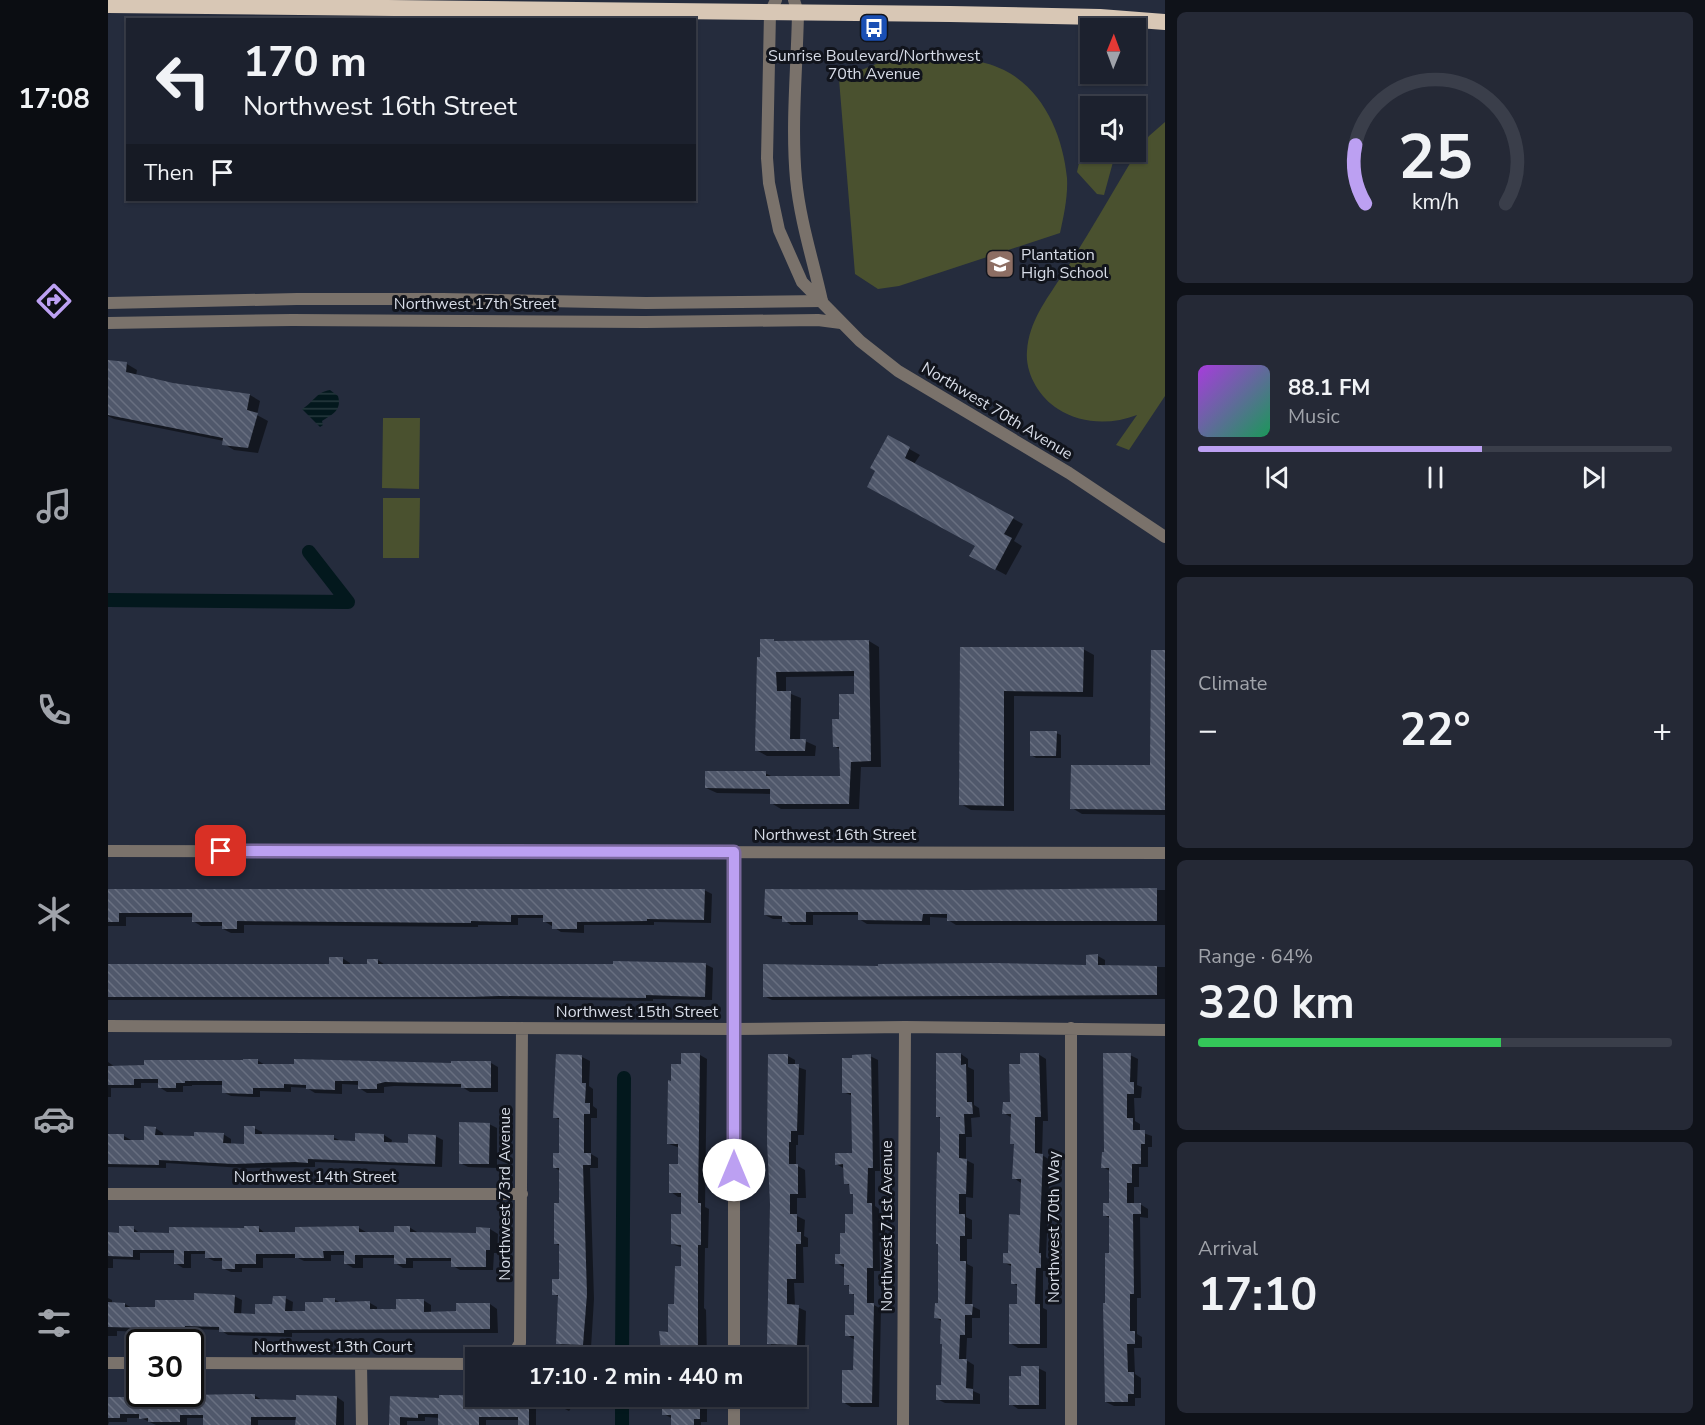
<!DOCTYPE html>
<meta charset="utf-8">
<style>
body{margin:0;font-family:"Nunito Sans",sans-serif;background:#252936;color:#f1f3f6;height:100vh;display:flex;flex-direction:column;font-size:22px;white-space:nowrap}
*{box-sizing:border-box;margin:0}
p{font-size:20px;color:#a0a3aa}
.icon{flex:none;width:33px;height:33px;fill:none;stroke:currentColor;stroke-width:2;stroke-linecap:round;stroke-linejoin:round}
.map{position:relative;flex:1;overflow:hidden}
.side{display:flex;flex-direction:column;gap:12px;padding:12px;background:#0f1219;width:540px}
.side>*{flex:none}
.top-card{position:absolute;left:18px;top:18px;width:570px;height:183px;border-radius:0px;box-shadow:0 2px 4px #0004,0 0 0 2px #3a3e4a;background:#1c212e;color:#f1f3f6;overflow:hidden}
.needle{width:39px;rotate:1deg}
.tools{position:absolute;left:972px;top:18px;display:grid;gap:12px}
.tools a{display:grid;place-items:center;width:66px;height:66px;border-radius:0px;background:#1c212e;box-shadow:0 2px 4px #0004,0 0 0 2px #3a3e4a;font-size:30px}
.speed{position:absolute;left:18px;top:1329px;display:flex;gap:12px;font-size:30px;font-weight:700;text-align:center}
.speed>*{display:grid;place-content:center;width:78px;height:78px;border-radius:50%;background:#1c212e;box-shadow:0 2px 4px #0004,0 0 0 2px #3a3e4a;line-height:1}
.speed .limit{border:3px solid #111;border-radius:9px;background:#fff;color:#111}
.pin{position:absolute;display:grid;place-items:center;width:51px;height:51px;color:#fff;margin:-26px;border-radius:12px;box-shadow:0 3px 9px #0006}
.me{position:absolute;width:66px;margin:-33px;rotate:0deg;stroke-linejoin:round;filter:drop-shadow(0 0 4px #0008)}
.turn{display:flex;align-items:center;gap:21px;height:126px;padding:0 18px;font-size:27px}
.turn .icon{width:78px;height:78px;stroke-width:2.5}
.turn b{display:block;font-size:42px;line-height:51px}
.then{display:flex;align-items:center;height:57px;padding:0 18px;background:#0003;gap:12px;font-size:22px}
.big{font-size:45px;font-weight:700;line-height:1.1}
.side .widget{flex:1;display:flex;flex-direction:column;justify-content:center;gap:9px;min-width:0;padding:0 21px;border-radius:9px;background:#252936}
.side .dial{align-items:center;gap:0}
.dial svg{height:156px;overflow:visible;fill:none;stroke:#3a3e4a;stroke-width:7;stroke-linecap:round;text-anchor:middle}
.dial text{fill:#f1f3f6;stroke:none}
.song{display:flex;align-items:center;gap:18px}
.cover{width:72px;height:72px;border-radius:9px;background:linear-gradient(135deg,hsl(280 70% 55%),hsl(150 70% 35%))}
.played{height:6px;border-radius:3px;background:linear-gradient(90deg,#bca0f2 60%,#3a3e4a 60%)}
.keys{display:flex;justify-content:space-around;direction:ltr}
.heat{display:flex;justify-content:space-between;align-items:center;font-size:33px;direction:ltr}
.charge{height:9px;border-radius:4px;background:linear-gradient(90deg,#34c759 64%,#3a3e4a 0)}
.trip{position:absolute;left:357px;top:1347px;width:342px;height:60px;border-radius:0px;background:#1c212e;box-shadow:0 2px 4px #0004,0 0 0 2px #3a3e4a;font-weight:700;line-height:60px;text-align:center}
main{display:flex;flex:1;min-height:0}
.menu{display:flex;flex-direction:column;width:108px;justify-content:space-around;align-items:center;background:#0b0d12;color:#a0a3aa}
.menu .icon{width:42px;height:42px}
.menu .selected{color:#bca0f2}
.menu b{font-size:27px;color:#f1f3f6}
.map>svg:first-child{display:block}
.green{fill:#4a512f}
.water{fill:url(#water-rules)}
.shadow{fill:#0007}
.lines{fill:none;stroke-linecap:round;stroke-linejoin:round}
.canal{stroke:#03181d;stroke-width:14}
.building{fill:url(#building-back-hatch)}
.minor{stroke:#7a726b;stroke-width:12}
.tertiary{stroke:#7a726b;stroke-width:12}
.trunk{stroke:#d8c7b5;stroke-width:16}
.route-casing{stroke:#7a689d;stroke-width:15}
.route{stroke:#bca0f2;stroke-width:10}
.labels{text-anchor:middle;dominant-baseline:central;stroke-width:6;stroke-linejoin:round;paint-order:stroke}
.poi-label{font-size:16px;fill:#d7dce7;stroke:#11141c}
.street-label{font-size:16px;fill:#d7dce7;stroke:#11141c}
</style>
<main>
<nav class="menu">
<b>17:08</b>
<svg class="icon selected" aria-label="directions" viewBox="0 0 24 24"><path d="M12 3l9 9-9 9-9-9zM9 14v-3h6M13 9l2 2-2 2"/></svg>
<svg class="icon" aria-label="music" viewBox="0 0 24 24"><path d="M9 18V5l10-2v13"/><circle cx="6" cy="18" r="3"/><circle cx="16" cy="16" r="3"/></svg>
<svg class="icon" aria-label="phone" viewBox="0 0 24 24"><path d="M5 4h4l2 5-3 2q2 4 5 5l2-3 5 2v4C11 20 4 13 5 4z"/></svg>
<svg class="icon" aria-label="climate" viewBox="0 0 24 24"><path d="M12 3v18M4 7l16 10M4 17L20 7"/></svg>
<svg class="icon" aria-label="car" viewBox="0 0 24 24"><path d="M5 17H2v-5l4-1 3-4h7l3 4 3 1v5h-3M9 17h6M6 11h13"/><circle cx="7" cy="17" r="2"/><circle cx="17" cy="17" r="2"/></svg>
<svg class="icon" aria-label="filters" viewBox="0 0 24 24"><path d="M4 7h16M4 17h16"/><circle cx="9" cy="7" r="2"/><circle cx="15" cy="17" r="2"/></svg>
</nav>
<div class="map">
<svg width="1057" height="1425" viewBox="0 0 1057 1425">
<defs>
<pattern id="water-rules" width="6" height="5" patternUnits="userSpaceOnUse" patternTransform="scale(1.5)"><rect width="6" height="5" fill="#03181d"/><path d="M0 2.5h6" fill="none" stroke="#27393e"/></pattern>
<pattern id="building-back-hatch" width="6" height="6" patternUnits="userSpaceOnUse" patternTransform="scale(1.5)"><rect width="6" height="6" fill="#50586b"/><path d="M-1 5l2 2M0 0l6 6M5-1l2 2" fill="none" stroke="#686f80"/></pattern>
</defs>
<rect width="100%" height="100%" fill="#252c3d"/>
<!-- green -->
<path class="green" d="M814,55C841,57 872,58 896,70C936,90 955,136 959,178C960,196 956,215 952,233L791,286L770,289L747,274L731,79L773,62Z
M1057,122V396L1021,450L1008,445L1029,415C1003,425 973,424 950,409C931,397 917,373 919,351C921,322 938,300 953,277C963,263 971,248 980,234C996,208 1011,181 1027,155L1041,136Z
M981,152C993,150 999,151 1005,162L996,195L989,194L969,172L971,163Z
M275,418H312L311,489L274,488Z
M275,498H312L311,558H275Z"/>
<!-- water -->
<path class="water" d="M222,390L230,396C234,410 225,414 214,421L215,425L212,427L194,409C204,404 208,392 222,390Z"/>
<!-- shadow -->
<path class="shadow" d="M0,361L19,364L29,370L28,376L65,385L142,395L152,401L149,415L160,421L150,453L126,450L116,444V441L6,419L0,416Z
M780,437L812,455L806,464L915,524L906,541L914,546L898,575L863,556L869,546L769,471Z
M666,641L669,642L761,641L771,647L773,767H753L751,809H673L663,803V794L609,793L598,788L657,773L665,777L733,778V750L726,746L747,695V676L678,677V692L693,698L692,740L697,741L708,746L707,756H659L648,750L653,659Z
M854,648L975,649L986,655L985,697L906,696V811L863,810L853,804Z
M1044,652H1057V815L974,814L964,808L1043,767Z
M948,733L953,735V758H928L923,755Z
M596,890L604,894L603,923L546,922V925H476V933L453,932L436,921V918H410V925H370V927L136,925V933H123L115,929V926H93L85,921V917H18V926H0V891Z
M658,890H1057V925H848L840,920V918L822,917V925L759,924L751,919V915H705V925H683L675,919H665L657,915Z
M990,956L997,960V967H1057V999L664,1000L656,996L771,968L979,966Z
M234,958L242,963V966H261L270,960L277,965L597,964L605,968L604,1000L545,999V1001L400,999L0,1000V966H223Z
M853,1054L860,1059V1067L866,1070V1105L871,1108L872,1117L863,1118L864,1137H858V1160L866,1164L865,1198L858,1197V1217L864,1220V1239H859V1264L865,1267L864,1306L872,1310V1318H864V1338H859L858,1360L866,1365L865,1391L872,1394V1404L837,1403L829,1399L835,1387V1322L828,1318L831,1304L834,1154L833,1119L829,1116Z
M930,1054L938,1059L940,1121H935L934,1155L942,1160L938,1257L940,1259V1271H935V1308L939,1310V1348H910L902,1343L911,1306V1287L905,1283V1267L897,1263L902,1254L913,1216V1183L906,1178L907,1145L903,1143L904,1118L896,1113L903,1104L914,1066Z
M592,1055L599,1059L597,1207L601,1209L600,1248H597L596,1308L598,1310L599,1358H555L575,1267V1248L564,1244L575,1216V1197H570L563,1192L572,1165V1148L561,1144L565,1082L574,1065Z
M1022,1055L1030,1059L1029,1085L1034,1087L1033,1098H1026L1027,1121L1032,1124V1132L1044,1136V1147H1040V1167H1031V1187H1026V1204H1032L1040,1209V1218L1032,1217L1033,1298H1029V1334L1034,1337V1348H1026L1027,1374L1033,1378V1398H1027V1406H1006L998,1402V1304L1002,1255L1003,1219L996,1215L1002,1204V1171L995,1167Z
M449,1056L474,1057L482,1061L481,1086L485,1089V1106L489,1109V1118H483V1154L490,1158V1168H482L486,1299L483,1348L457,1347L450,1343L452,1297L446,1294L453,1281L452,1246L448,1244L452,1205V1171L446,1167L452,1154V1120L446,1117Z
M680,1056L687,1060V1066L698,1070L696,1135H690V1145H688V1165L697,1170L698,1198H689V1216L697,1220L696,1236L700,1238V1247H695L696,1283H686L687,1306L698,1311L697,1348H691L695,1406H671L664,1402V1396H688V1358H663V1344L660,1343Z
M762,1056L770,1060L772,1171H767V1206L771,1209L772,1271H766V1305L773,1309L771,1407H743L735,1402L746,1372L747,1340L739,1335L748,1317V1296L743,1293V1287L737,1284V1268L729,1263L747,1215V1195L743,1186L737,1183V1169L728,1164L745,1155V1096L735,1092Z
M149,1060L157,1065L383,1063L390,1067V1092H362L354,1087L286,1086L276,1087V1093H259L251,1088V1085L234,1084V1094L207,1093L199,1088L183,1087V1092L152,1091V1097H144L123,1096L115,1092V1085H84V1086H75V1092H59L51,1087V1083H33V1088H3V1097H0V1062L7,1067Z
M381,1124L389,1128V1168L360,1167L352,1163Z
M47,1128L55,1133V1137L87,1138L115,1134L123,1139V1145H137L146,1128L154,1132V1136L225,1137L233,1141L248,1143L249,1134L276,1135L284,1140L283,1144L301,1145L327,1136L335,1140L334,1167L207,1162V1167L135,1168L58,1163V1168L0,1167V1134L4,1136H16L23,1140L37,1141Z
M301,1227L309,1232V1234L369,1235V1229H382L390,1234L389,1253H386L385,1270H352L345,1266V1261H305V1268H295L287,1263V1258H255V1268H245L237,1263V1255H223V1261H196L190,1258H155V1268H134V1272H123L115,1268V1261H106L98,1257V1254H83V1268H75L67,1263V1253H32V1260L5,1259V1268H0V1234H12L25,1228L33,1234H63L151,1228L158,1234L251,1228L258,1232L288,1233Z
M126,1296L134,1300L133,1315H148L177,1298L185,1302L184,1313H199L226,1299L233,1303H262L269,1307V1310H289L315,1300L323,1305V1314L350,1313L382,1304L389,1309L390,1333H184V1337L120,1335L112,1330L84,1329V1334H45L41,1332L9,1331V1336H0V1298L4,1300V1304H17L24,1308H48Z
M930,1368L938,1372V1409H910L903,1404L914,1378Z
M46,1395L54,1401H83L146,1395L154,1400L189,1401L229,1397L236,1402V1425H189V1420H150V1425H99L96,1418H79V1425H48L33,1418H19V1422H1L0,1425V1398H33Z
M565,1396H593V1406L599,1409V1422H593V1425H564L563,1418L556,1414L565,1405Z
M420,1397L428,1402V1425H411V1420H378V1425H333L332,1418L317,1417V1421H299V1425H282L283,1398L332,1399Z
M458,1398L466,1404L461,1411L453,1407Z"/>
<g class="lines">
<!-- canal -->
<path class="canal" d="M0,600L240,602L201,552
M514,1358L516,1078
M514,1425V1396"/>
</g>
<!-- building -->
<path class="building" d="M0,360L19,362L18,372L65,383L142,394L139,410L150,413L140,448L114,445L115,438L0,415Z
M780,435L802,447L797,458L906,517L896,534L904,538L887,570L861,556L867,546L759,487L767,471L762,468Z
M652,639H666V641L761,640L763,761L743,762L741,804H662V789L597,788V771H658V776H732L731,747H725L724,719H731V694H746V671L668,672L669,691H683L682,739H698L697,751H647L649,657H652Z
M852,647H976L975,692L896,691V806L851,805Z
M1043,650H1057V810L962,809L963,765H1042Z
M922,731H949L948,756H922Z
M1049,888V921H839V914H815L814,921L750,920V912H698V922H674V916L656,915L657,889L860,890Z
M0,889H597L596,920L539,919V921L469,922V929H444V922H435V915H403V922L363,921V923L129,921V929H114V922H84V913H11V922H0Z
M990,954V965L1049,966V995L655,997V964L770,966V964L887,963L978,965V955Z
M221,957H235V964H259V959H270V964H505V961L598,963L597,997L538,995V998L391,996L363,997H0V964H221Z
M573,1053H592L590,1203H593V1245H590V1358H554L551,1331L560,1332V1304H566L567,1266H573V1245L563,1244V1214H573V1193H561V1164H570V1144H559L560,1080L563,1081V1064H573Z
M828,1053H853V1065L858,1064L859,1102H864L865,1114H856L857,1134H851V1158L859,1159L858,1194H851V1214H857V1236H852V1261H858L857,1304H865L864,1315H857V1335H852L851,1359H859L858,1388L865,1389V1400H828V1385H833L834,1344H832L833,1319L826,1318L827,1303H830V1244H828V1203L829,1152L832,1153V1117H828Z
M912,1053H931L933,1117H927V1153L935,1154L931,1253H933V1268H928L927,1304H932V1344H901V1304H909V1284H903V1264L895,1263V1253H900L901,1214L912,1215L913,1179H904L906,1144H902L903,1114H894L895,1102H902L901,1064H912Z
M995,1053H1023L1022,1082H1026V1094H1019V1118H1025V1130H1037V1144H1033V1164H1024V1183H1019V1203H1033V1214H1025L1026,1294H1022V1331H1027V1344H1019L1020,1372H1026V1394H1020V1402H997L995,1303H997V1253H1001V1216H995V1203H1001V1168H993L994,1152H996Z
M448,1054L474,1055V1083H478L477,1103H482V1114H476V1153H483V1165H475L479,1294L475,1345L448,1344L450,1295H444V1279H451V1244H446V1203H451V1168H445V1153H451V1118H445Z
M660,1054H680V1064H691L689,1131H683V1142H681V1164H690V1194H682V1214H689V1232H693V1244H688V1279H679V1304L691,1305L689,1345L659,1344L662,1204L659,1141Z
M763,1054L765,1168H760L759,1203H764L765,1268H759V1303H766L764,1403H734V1370H745L746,1336H737V1315H746V1294H741V1285H736V1264H727V1254H732V1233H737V1214H745V1194H742L741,1184H736L735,1164L727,1165V1153H744L743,1093H734V1058H744V1055Z
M135,1059H150V1064H186V1059L343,1063V1061H383V1088H353V1084L277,1082L269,1084V1089H250V1081H227V1090L198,1089V1085L176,1084V1088H145V1094L114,1093V1081H77V1083H68V1088H50V1079H26V1085H0V1066L36,1065V1060H135Z
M351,1122L382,1123L381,1164H351Z
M36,1126L48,1127L47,1135L86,1136V1132L116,1133L115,1143L136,1144V1126H147V1134L226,1135V1140L247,1141V1133L276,1134V1142L300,1143V1134L328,1135L327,1164L200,1159V1163L187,1162L126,1164L51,1160V1165L0,1164V1134H16V1140H36Z
M11,1226H26V1232L61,1233V1227L136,1228V1226H151V1232H187V1227L251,1226V1232H286V1226H302V1232L368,1233V1227L382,1228V1250H378V1267H343V1258H298V1264H286V1255H247V1264H236V1251H215L216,1258H187V1254H148V1264H127V1269H114V1258H97V1251H76V1264H66V1250H25V1257L0,1256V1232L11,1233Z
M86,1293L127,1295L126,1313L147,1314V1304H164L165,1296H178L177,1311H197V1302H215V1298H227V1302L262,1301V1309H288V1299H316V1312L348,1311V1303H382V1329L176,1330V1333L111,1332V1327L77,1326V1331H36V1328L0,1327V1302L17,1303V1307H47V1300H86Z
M913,1366H931V1405H901V1376H913Z
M31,1394H47V1400H82V1395L132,1394H147V1399L188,1400V1395L229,1396L228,1425H187L188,1417H143V1425H95V1415H72V1422H40V1418L31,1419V1414H12V1418H0V1397H31Z
M331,1395L421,1396V1425H410V1417H371V1425H330V1414H310V1418L292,1417V1425H281L282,1396L331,1398Z
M436,1396H461L453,1408Z
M554,1403H592V1419H586V1425H563V1415H554Z"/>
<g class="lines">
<!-- minor -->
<path class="minor" d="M0,303L189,299H335L538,303L714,301
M0,323L184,320L537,322L710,320L733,323
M0,851L1057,853
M0,1026L626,1029L797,1027L1057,1030
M963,1028V1425
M0,1194H414
M403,1358L412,1343L414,1028
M626,1358V851
M0,1363H32
M82,1363L368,1364
M253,1364L254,1425
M626,1425V1396
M795,1425L797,1027"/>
<!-- tertiary -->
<path class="tertiary" d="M668,0L662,13L659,158L661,183L671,230L694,282L752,341L790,371L961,473L1057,537
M686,0L690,13C689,68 683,125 688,179C692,221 705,260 714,301"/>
<!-- trunk -->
<path class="trunk" d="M0,5L842,14L992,17L1057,22"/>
</g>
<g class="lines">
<!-- route casing -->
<g class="route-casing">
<path id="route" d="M113,851L626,852V1170"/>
</g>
<!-- route -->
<use href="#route" class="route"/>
</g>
<!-- icons -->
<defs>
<g id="bus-square" transform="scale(1.5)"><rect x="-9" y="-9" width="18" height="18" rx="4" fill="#1a4fb4" stroke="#11141c"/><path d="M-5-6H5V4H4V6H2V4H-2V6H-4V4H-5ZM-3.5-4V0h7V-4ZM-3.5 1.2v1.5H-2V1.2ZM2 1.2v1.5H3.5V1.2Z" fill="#fff"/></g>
<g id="school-square" transform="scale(1.5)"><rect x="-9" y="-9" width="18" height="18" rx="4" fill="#8d6e63" stroke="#11141c"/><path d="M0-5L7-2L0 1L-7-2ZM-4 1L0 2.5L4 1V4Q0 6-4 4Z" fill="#fff"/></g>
</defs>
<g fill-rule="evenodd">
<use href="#bus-square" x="766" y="28"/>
<use href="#school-square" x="892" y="264"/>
</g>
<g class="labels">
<!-- poi labels -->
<g class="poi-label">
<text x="766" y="56">Sunrise Boulevard/Northwest<tspan x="766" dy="18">70th Avenue</tspan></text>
<text x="913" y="255" text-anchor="start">Plantation<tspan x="913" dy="18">High School</tspan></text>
</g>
<!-- street labels -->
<g class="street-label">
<text x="367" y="304">Northwest 17th Street</text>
<text transform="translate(889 411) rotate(31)">Northwest 70th Avenue</text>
<text x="727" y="835">Northwest 16th Street</text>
<text x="529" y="1012">Northwest 15th Street</text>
<text x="207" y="1177">Northwest 14th Street</text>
<text transform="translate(397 1194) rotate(-90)">Northwest 73rd Avenue</text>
<text transform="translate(779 1226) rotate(-90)">Northwest 71st Avenue</text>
<text transform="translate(946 1227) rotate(-90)">Northwest 70th Way</text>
<text x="225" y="1347">Northwest 13th Court</text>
</g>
</g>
</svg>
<div class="tools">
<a><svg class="needle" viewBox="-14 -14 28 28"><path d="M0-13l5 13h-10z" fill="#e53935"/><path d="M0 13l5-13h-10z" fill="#a0a3aa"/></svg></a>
<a><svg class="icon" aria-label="sound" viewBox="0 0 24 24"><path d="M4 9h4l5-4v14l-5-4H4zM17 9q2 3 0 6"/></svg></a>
</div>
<div class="speed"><div class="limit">30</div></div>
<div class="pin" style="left:113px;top:851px;background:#d93025"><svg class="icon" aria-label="arrive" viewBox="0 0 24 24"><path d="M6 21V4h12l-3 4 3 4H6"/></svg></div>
<svg class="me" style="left:626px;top:1170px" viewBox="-20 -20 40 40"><circle r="19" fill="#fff"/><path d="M0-13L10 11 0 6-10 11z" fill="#bca0f2"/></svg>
<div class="trip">17:10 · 2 min · 440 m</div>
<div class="top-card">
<div class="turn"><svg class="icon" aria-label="left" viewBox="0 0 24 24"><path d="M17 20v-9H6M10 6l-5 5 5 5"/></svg><div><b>170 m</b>Northwest 16th Street</div></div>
<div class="then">Then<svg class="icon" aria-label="arrive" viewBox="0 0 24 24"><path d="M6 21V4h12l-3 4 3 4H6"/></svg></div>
</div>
</div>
<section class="side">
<div class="widget dial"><svg viewBox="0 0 100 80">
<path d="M14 69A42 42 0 1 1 86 69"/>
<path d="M14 69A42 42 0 0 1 9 39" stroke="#bca0f2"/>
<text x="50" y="56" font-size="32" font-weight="700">25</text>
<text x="50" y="72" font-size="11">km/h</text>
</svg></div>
<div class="widget">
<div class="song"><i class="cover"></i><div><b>88.1 FM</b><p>Music</p></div></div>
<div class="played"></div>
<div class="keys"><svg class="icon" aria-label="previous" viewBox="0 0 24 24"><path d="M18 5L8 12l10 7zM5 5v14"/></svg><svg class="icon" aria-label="pause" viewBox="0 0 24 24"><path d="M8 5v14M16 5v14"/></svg><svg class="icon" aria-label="next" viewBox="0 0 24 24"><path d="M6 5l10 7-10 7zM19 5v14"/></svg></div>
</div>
<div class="widget"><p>Climate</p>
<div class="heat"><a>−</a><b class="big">22°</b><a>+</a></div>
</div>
<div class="widget"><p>Range · 64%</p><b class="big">320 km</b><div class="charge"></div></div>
<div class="widget"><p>Arrival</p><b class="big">17:10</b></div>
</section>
</main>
